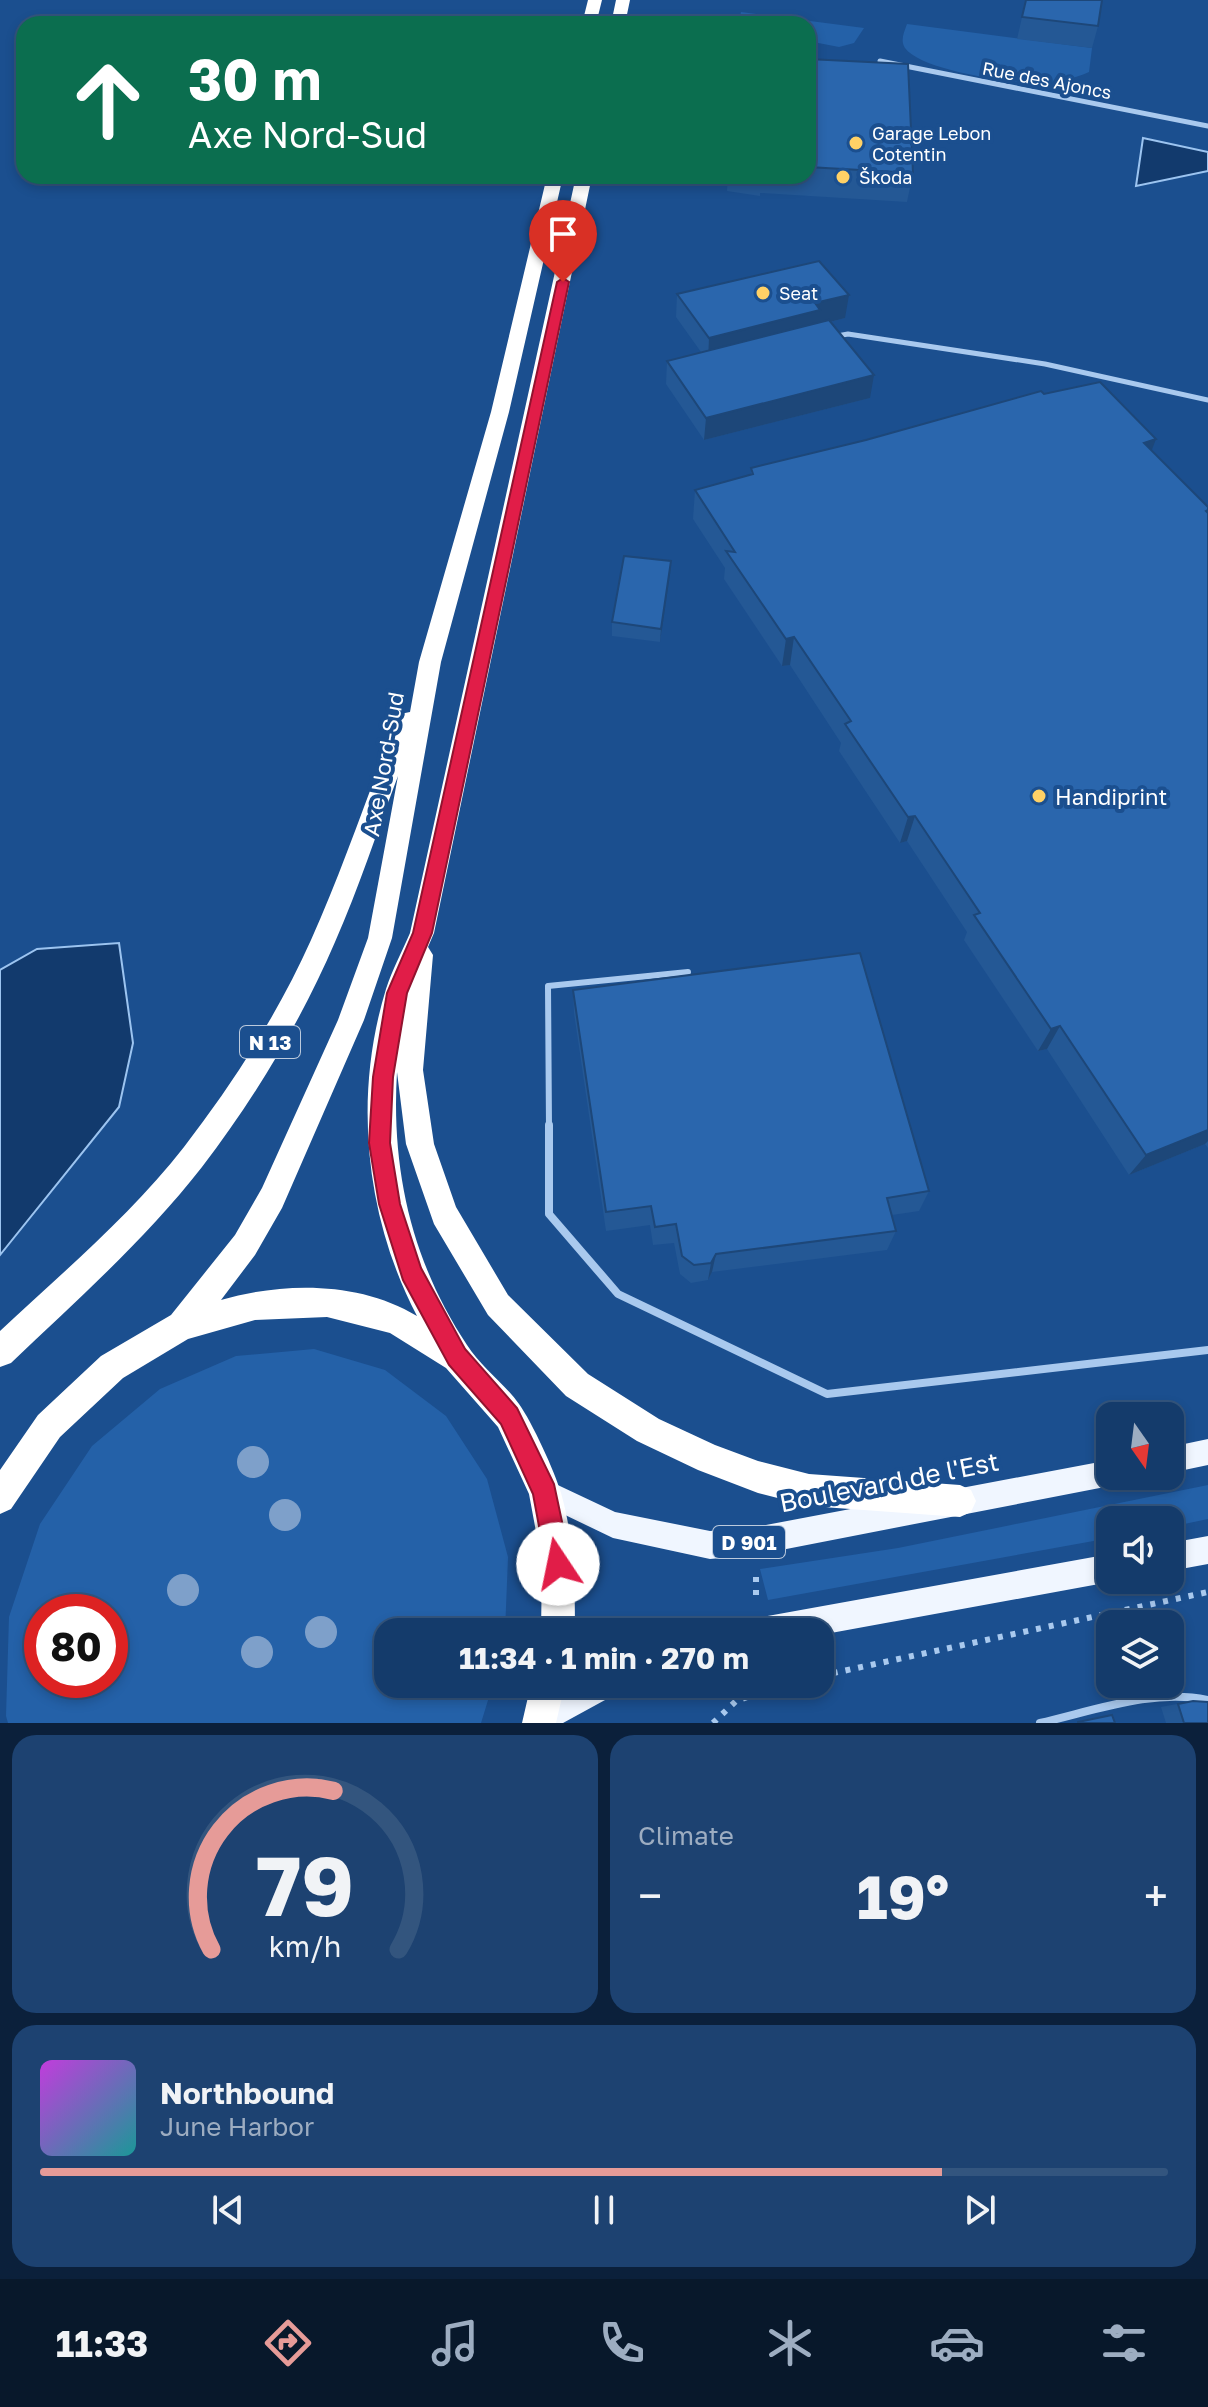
<!DOCTYPE html>
<meta charset="utf-8">
<style>
body{margin:0;font-family:"Golos Text",sans-serif;background:#1d4271;color:#f1f3f6;height:100vh;display:flex;flex-direction:column;font-size:30px;white-space:nowrap}
*{box-sizing:border-box;margin:0}
p{font-size:26px;color:#9dadc1}
.icon{flex:none;width:44px;height:44px;fill:none;stroke:currentColor;stroke-width:2;stroke-linecap:round;stroke-linejoin:round}
.map{position:relative;height:1723px;overflow:hidden}
.drawer{display:flex;flex-direction:column;gap:12px;padding:12px;background:#0b203b;flex:1}
.drawer>*{flex:none}
.hud{position:absolute;left:16px;top:16px;width:800px;height:168px;border-radius:24px;box-shadow:0 4px 12px #0003,0 0 0 2px #33557e;background:#0b6e4f;color:#fff;overflow:hidden}
.needle{width:52px;rotate:166deg}
.controls{position:absolute;left:1096px;top:1402px;display:grid;gap:16px}
.controls a{display:grid;place-items:center;width:88px;height:88px;border-radius:16px;background:#143b6b;box-shadow:0 4px 12px #0003,0 0 0 2px #33557e;font-size:40px}
.speed{position:absolute;left:24px;top:1594px;display:flex;gap:16px;font-size:40px;font-weight:700;text-align:center}
.speed>*{display:grid;place-content:center;width:104px;height:104px;border-radius:50%;background:#143b6b;box-shadow:0 4px 12px #0003,0 0 0 2px #33557e;line-height:1}
.speed .limit{border:12px solid #d22;background:#fff;color:#111}
.pin{position:absolute;display:grid;place-items:center;width:68px;height:68px;color:#fff;margin:-82px -34px;border-radius:50% 50% 50% 0;rotate:-45deg;box-shadow:0 0 8px #0007}
.pin .icon{rotate:45deg}
.me{position:absolute;width:88px;margin:-44px;rotate:349deg;stroke-linejoin:round;filter:drop-shadow(0 0 6px #0008)}
.turn{display:flex;align-items:center;gap:28px;height:168px;padding:0 40px;font-size:36px}
.turn .icon{width:104px;height:104px;stroke-width:2.5}
.turn b{display:block;font-size:56px;line-height:68px}
.big{font-size:60px;font-weight:700;line-height:1.1}
.drawer .card{flex:1;display:flex;flex-direction:column;justify-content:center;gap:12px;min-width:0;padding:0 28px;border-radius:24px;background:#1d4271}
.drawer .dial{align-items:center;gap:0}
.dial svg{height:208px;overflow:visible;fill:none;stroke:#33557e;stroke-width:7;stroke-linecap:round;text-anchor:middle}
.dial text{fill:#f1f3f6;stroke:none}
.song{display:flex;align-items:center;gap:24px}
.cover{width:96px;height:96px;border-radius:12px;background:linear-gradient(135deg,hsl(290 70% 55%),hsl(180 70% 35%))}
.played{height:8px;border-radius:4px;background:linear-gradient(90deg,#e69b98 80%,#33557e 80%)}
.keys{display:flex;justify-content:space-around;direction:ltr}
.heat{display:flex;justify-content:space-between;align-items:center;font-size:44px;direction:ltr}
.drawer .tiles{flex:1;display:grid;gap:12px;grid-template-columns:1fr 1fr}
.card:last-child{grid-column:span 2}
.trip{position:absolute;left:374px;top:1618px;width:460px;height:80px;border-radius:24px;background:#143b6b;box-shadow:0 4px 12px #0003,0 0 0 2px #33557e;font-weight:700;line-height:80px;text-align:center}
.dock{display:flex;height:128px;justify-content:space-around;align-items:center;background:#08182b;color:#9dadc1}
.dock .icon{width:56px;height:56px}
.dock .current{color:#e69b98}
.dock b{font-size:36px;color:#f1f3f6}
.map>svg:first-child{display:block}
.green{fill:#2461a8;fill-rule:evenodd}
.water{fill:#123a6d;stroke:#9cc4f0;stroke-width:2}
.lines{fill:none;stroke-linecap:round;stroke-linejoin:round}
.path{stroke:#a9c9ee;stroke-width:6;stroke-dasharray:5 8;stroke-linecap:butt}
.lane-far2{stroke:#a9c9ee;stroke-width:5}
.lane-far1{stroke:#a9c9ee;stroke-width:6}
.lane{stroke:#a9c9ee;stroke-width:8}
.street{stroke:#a9c9ee;stroke-width:5}
.primary{fill:#f0f6ff;fill-rule:evenodd}
.highway{fill:#fff;fill-rule:evenodd}
.tree{fill:#7ea0ca}
.wall{fill:#245895}
.shaded-wall{fill:#1d4779}
.building{fill:#2a66ad;stroke:#1d4779;stroke-width:2}
.route{fill:#e11d48;stroke:#92132f;stroke-width:2}
.poi-dot{fill:#ffd166;stroke:#1b4f8f;stroke-width:3}
.labels{text-anchor:middle;dominant-baseline:central;stroke-width:8;stroke-linejoin:round;paint-order:stroke}
.far-street-label{font-size:18px;fill:#fff;stroke:#1b4f8f}
.far-poi-label{font-size:18px;fill:#fff;stroke:#1b4f8f;text-anchor:start}
.shield{fill:#1b4f8f;stroke:#bbcadd;stroke-width:2}
.shield-label{font-size:20px;font-weight:bold;fill:#fff}
.street-label{font-size:22px;fill:#fff;stroke:#1b4f8f}
.poi-label{font-size:22px;fill:#fff;stroke:#1b4f8f;text-anchor:start}
.near-street-label{font-size:26px;fill:#fff;stroke:#1b4f8f}
</style>
<div class="map">
<svg width="1208" height="1723" viewBox="0 0 1208 1723">
<rect width="100%" height="100%" fill="#1b4f8f"/>
<!-- green -->
<path class="green" d="M741,12L864,28L854,43L839,47L808,41V24H745L740,18Z
M907,24L1092,48L1089,72C1075,78 1062,82 1047,83C1019,85 921,71 905,48C900,40 904,33 907,24Z
M314,1349L385,1370L446,1416L487,1479L508,1557L505,1632H388V1684H493L481,1723H8L6,1716L9,1617L40,1524L92,1446L160,1389L236,1356ZM42,1612H110V1680H42Z
M1208,1485V1519L1170,1527V1520H1110V1538L768,1600L760,1569L898,1548Z"/>
<!-- water -->
<path class="water" d="M1143,138L1208,152V171L1136,186Z
M119,943L133,1043L119,1107L0,1255V970L37,949Z"/>
<g class="lines">
<!-- path -->
<path class="path" d="M756,1577V1599
M820,1676L1208,1592
M713,1723L736,1701L785,1684"/>
<!-- lane-far2 -->
<path class="lane-far2" d="M837,336L848,334L1045,364L1208,400"/>
<!-- lane-far1 -->
<path class="lane-far1" d="M549,1127L548,986L688,972"/>
<!-- lane -->
<path class="lane" d="M549,1125V1214L618,1294L827,1394L1208,1350
M1040,1723C1093,1711 1154,1688 1208,1700"/>
<!-- street -->
<path class="street" d="M880,61L1208,126"/>
<!-- primary -->
<path class="primary" d="M1208,1439V1465L1170,1473V1447Z
M1110,1460V1476H1122L1119,1482L1110,1486L755,1555L710,1559L613,1538L536,1501L532,1492L536,1483L545,1479L615,1512L710,1531L755,1527Z
M1208,1536V1564L1170,1571V1543Z
M1110,1554V1580H1114L1110,1582L820,1635V1632H743L747,1622L757,1618Z
M577,1684H620L616,1694L563,1723H527L530,1710Z"/>
<!-- highway -->
<path class="highway" d="M588,0H602L596,24H582Z
M616,0H630L625,24H611Z
M547,176H563L509,412L441,662L392,938L364,1020L282,1208L255,1255L221,1300C283,1282 359,1281 417,1316C365,1217 353,1096 386,989C392,970 402,952 410,933L576,176H592L434,933L428,947L433,955L423,1070L434,1144L456,1207L508,1295L588,1374L659,1419L715,1445L758,1461L809,1474L960,1485L971,1490L976,1501L971,1512L960,1517L809,1506L758,1493L698,1470L637,1441L566,1396L488,1315L434,1224L406,1144L397,1072C391,1171 412,1262 467,1345C481,1367 504,1383 519,1404C532,1422 555,1472 561,1493C574,1538 575,1585 575,1632H541L542,1564L529,1494L498,1427L446,1368L390,1333L327,1317L255,1320L188,1339L123,1378L60,1437L11,1509L0,1514V1470L38,1415L101,1356L171,1315L235,1235L262,1188L338,1020L368,938L398,776C377,831 359,888 335,942C301,1021 255,1098 202,1167C146,1239 77,1300 11,1363L0,1367V1331C63,1272 131,1215 184,1147C233,1083 278,1014 311,940C343,869 368,793 397,720L400,714L410,712L419,662L491,412Z
M531,1684H565L556,1723H522Z"/>
</g>
<!-- trees -->
<g class="tree">
<circle cx="253" cy="1462" r="16"/>
<circle cx="285" cy="1515" r="16"/>
<circle cx="183" cy="1590" r="16"/>
<circle cx="321" cy="1632" r="16"/>
<circle cx="257" cy="1652" r="16"/>
</g>
<!-- wall -->
<path class="wall" d="M1026,0L1098,26L1092,48L1017,39Z
M808,59L913,173L907,202L760,193V196L727,191L728,176H808Z
M677,294L845,318L830,322L870,398L704,440L666,384L667,361L701,352L676,317Z
M1044,394L1152,450L1208,507V1148L1205,1144L1129,1175L1047,1049L1038,1051L964,940L967,932L907,841L900,843L839,751L841,743L790,665L782,666L724,579L725,568L693,519L695,490L751,475V468L866,440Z
M671,561L670,574L660,642L612,636V622Z
M573,990L929,1191L919,1211L892,1215L896,1231L887,1250L712,1272L708,1280L691,1283L680,1274L674,1243L653,1245L650,1225L606,1231L574,1013Z
M1193,1701L1208,1723H1166L1161,1707Z"/>
<!-- shaded-wall -->
<path class="shaded-wall" d="M849,295L845,318L818,325L708,361L709,338L815,303Z
M874,375L870,398L704,440L706,418Z
M1156,439L1145,468L1144,443Z
M671,561L670,574L660,642L661,629Z
M794,637L790,665L782,666L786,639Z
M915,816L907,841L900,843L908,817Z
M1060,1026L1047,1049L1038,1051L1051,1029Z
M1208,1130V1141L1205,1144L1129,1175L1146,1155Z
M716,1254L712,1272L708,1280L711,1263Z"/>
<!-- building -->
<path class="building" d="M1026,0H1102L1098,26L1022,17Z
M808,59L908,64L913,173L808,167Z
M819,261L849,295L815,303L820,310L709,338L677,294Z
M829,320L874,375L706,418L667,361Z
M1100,382L1156,439L1144,443L1208,507V510L1206,511L1208,513V1130L1146,1155L1060,1026L1051,1029L974,915L980,913L915,816L908,817L845,724L851,721L794,637L786,639L726,551L735,552L695,490L753,474L751,468L866,440L1041,391L1044,394Z
M624,556L671,561L661,629L612,622Z
M860,953L929,1191L887,1198L896,1231L716,1254L711,1263L694,1265L682,1256L676,1224L655,1227L651,1206L606,1212L573,990Z
M1193,1701L1208,1702V1723H1184L1178,1704Z
M1112,1715L1115,1723H1078V1722Z"/>
<!-- route -->
<path class="route" d="M563,278L569,282L432,933L407,993L393,1077L390,1143L400,1204L421,1268L465,1349L517,1408L554,1484L571,1564L567,1572L558,1576L550,1572L546,1564L533,1494L501,1424L449,1365L403,1280L379,1204L369,1143L373,1077L387,993L413,933L557,282Z"/>
<!-- markers -->
<g class="poi-dot">
<circle cx="856" cy="143" r="8"/>
<circle cx="843" cy="177" r="8"/>
<circle cx="763" cy="293" r="8"/>
<circle cx="1039" cy="796" r="8"/>
</g>
<g class="labels">
<!-- far-street labels -->
<g class="far-street-label">
<text transform="translate(1047 80) rotate(11)">Rue des Ajoncs</text>
</g>
<!-- far-poi labels -->
<g class="far-poi-label">
<text x="872" y="133">Garage Lebon<tspan x="872" dy="21">Cotentin</tspan></text>
<text x="859" y="177">Škoda</text>
<text x="779" y="293">Seat</text>
</g>
<!-- shield labels -->
<g class="shield">
<rect x="240" y="1026" width="60" height="32" rx="6"/>
<rect x="713" y="1526" width="72" height="32" rx="6"/>
</g>
<g class="shield-label">
<text x="270" y="1042">N 13</text>
<text x="749" y="1542">D 901</text>
</g>
<!-- street labels -->
<g class="street-label">
<text transform="translate(383 764) rotate(-80)">Axe Nord-Sud</text>
</g>
<!-- poi labels -->
<g class="poi-label">
<text x="1055" y="796">Handiprint</text>
</g>
<!-- near-street labels -->
<g class="near-street-label">
<text transform="translate(889 1482) rotate(-11)">Boulevard de l'Est</text>
</g>
</g>
</svg>
<div class="controls">
<a><svg class="needle" viewBox="-14 -14 28 28"><path d="M0-13l5 13h-10z" fill="#e53935"/><path d="M0 13l5-13h-10z" fill="#9dadc1"/></svg></a>
<a><svg class="icon" aria-label="sound" viewBox="0 0 24 24"><path d="M4 9h4l5-4v14l-5-4H4zM17 9q2 3 0 6"/></svg></a>
<a><svg class="icon" aria-label="layers" viewBox="0 0 24 24"><path d="M12 4l9 5-9 5-9-5zM3 14l9 5 9-5"/></svg></a>
</div>
<div class="speed"><div class="limit">80</div></div>
<div class="pin" style="left:563px;top:282px;background:#d93025"><svg class="icon" aria-label="arrive" viewBox="0 0 24 24"><path d="M6 21V4h12l-3 4 3 4H6"/></svg></div>
<svg class="me" style="left:558px;top:1564px" viewBox="-20 -20 40 40"><circle r="19" fill="#fff"/><path d="M0-13L10 11 0 6-10 11z" fill="#e11d48"/></svg>
<div class="trip">11:34 · 1 min · 270 m</div>
<div class="hud">
<div class="turn"><svg class="icon" aria-label="ahead" viewBox="0 0 24 24"><path d="M12 20V5M6 11l6-6 6 6"/></svg><div><b>30 m</b>Axe Nord-Sud</div></div>
</div>
</div>
<section class="drawer">
<div class="tiles">
<div class="card dial"><svg viewBox="0 0 100 80">
<path d="M14 69A42 42 0 1 1 86 69"/>
<path d="M14 69A42 42 0 0 1 61 8" stroke="#e69b98"/>
<text x="50" y="56" font-size="32" font-weight="700">79</text>
<text x="50" y="72" font-size="11">km/h</text>
</svg></div>
<div class="card"><p>Climate</p>
<div class="heat"><a>−</a><b class="big">19°</b><a>+</a></div>
</div>
<div class="card">
<div class="song"><i class="cover"></i><div><b>Northbound</b><p>June Harbor</p></div></div>
<div class="played"></div>
<div class="keys"><svg class="icon" aria-label="previous" viewBox="0 0 24 24"><path d="M18 5L8 12l10 7zM5 5v14"/></svg><svg class="icon" aria-label="pause" viewBox="0 0 24 24"><path d="M8 5v14M16 5v14"/></svg><svg class="icon" aria-label="next" viewBox="0 0 24 24"><path d="M6 5l10 7-10 7zM19 5v14"/></svg></div>
</div>
</div>
</section>
<nav class="dock">
<b>11:33</b>
<svg class="icon current" aria-label="directions" viewBox="0 0 24 24"><path d="M12 3l9 9-9 9-9-9zM9 14v-3h6M13 9l2 2-2 2"/></svg>
<svg class="icon" aria-label="music" viewBox="0 0 24 24"><path d="M9 18V5l10-2v13"/><circle cx="6" cy="18" r="3"/><circle cx="16" cy="16" r="3"/></svg>
<svg class="icon" aria-label="phone" viewBox="0 0 24 24"><path d="M5 4h4l2 5-3 2q2 4 5 5l2-3 5 2v4C11 20 4 13 5 4z"/></svg>
<svg class="icon" aria-label="climate" viewBox="0 0 24 24"><path d="M12 3v18M4 7l16 10M4 17L20 7"/></svg>
<svg class="icon" aria-label="car" viewBox="0 0 24 24"><path d="M5 17H2v-5l4-1 3-4h7l3 4 3 1v5h-3M9 17h6M6 11h13"/><circle cx="7" cy="17" r="2"/><circle cx="17" cy="17" r="2"/></svg>
<svg class="icon" aria-label="filters" viewBox="0 0 24 24"><path d="M4 7h16M4 17h16"/><circle cx="9" cy="7" r="2"/><circle cx="15" cy="17" r="2"/></svg>
</nav>
